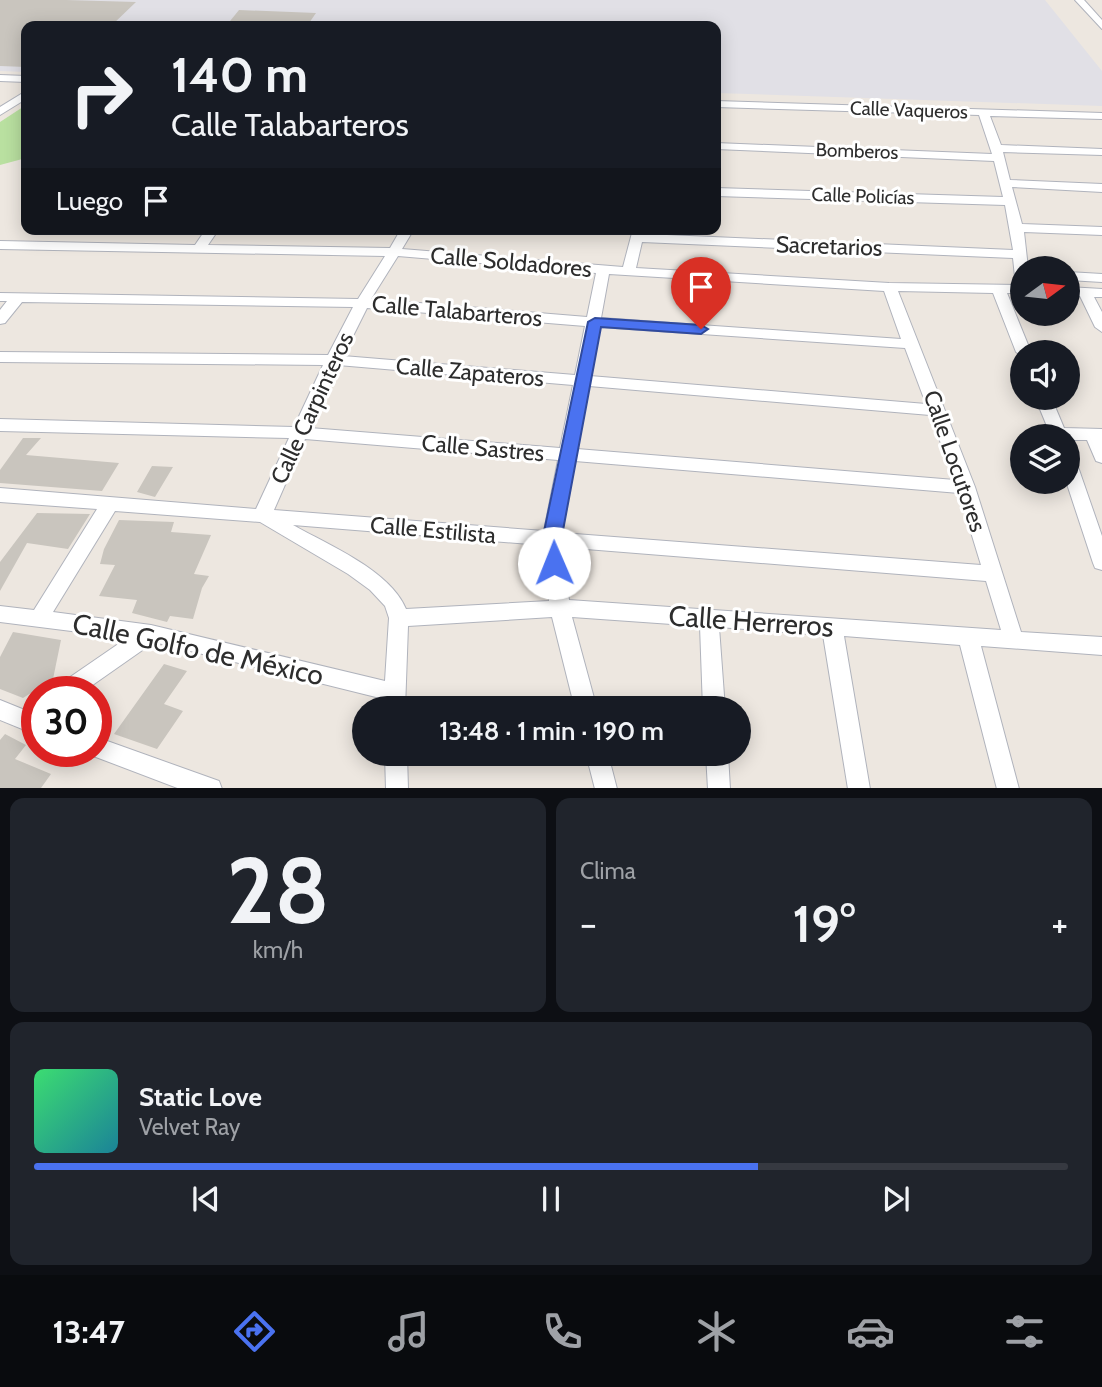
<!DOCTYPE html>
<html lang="es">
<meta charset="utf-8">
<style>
body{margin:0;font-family:Cabin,sans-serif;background:#20242c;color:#f1f3f6;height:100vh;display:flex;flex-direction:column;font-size:26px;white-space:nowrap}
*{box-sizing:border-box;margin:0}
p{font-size:23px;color:#9ea1a6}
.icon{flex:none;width:38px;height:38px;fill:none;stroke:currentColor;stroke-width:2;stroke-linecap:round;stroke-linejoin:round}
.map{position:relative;height:788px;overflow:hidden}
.panel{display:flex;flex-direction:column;gap:10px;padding:10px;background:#0d0f14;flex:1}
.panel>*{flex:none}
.top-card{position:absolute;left:21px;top:21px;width:700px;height:214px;border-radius:14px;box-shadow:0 4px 18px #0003;background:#171b24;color:#f1f3f6;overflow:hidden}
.needle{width:46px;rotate:75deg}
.controls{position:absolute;left:1010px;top:256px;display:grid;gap:14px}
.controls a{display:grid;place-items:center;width:70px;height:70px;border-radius:50%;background:#171b24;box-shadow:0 4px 18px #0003;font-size:35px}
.speed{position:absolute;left:21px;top:676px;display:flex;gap:14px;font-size:35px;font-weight:700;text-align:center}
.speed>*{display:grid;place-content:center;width:91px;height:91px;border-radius:50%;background:#171b24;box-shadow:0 4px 18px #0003;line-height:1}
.speed .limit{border:10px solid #d22;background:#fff;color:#111}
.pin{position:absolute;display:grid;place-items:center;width:60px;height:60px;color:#fff;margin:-72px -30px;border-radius:50% 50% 50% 0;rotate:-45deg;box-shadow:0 0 7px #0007}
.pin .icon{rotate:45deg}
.me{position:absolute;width:77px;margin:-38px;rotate:359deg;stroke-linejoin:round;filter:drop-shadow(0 0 5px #0008)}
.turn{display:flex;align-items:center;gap:24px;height:147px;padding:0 35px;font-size:32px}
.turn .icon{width:91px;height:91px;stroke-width:2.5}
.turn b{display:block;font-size:49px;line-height:60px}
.then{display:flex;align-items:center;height:66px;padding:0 35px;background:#0003;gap:14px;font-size:26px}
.big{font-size:52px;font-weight:600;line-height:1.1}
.panel .card{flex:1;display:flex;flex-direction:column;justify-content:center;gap:10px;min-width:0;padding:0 24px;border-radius:14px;background:#20242c}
.panel .dial{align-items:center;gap:0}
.dial b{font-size:91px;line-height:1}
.song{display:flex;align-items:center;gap:21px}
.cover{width:84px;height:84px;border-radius:10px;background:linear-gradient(135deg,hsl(140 70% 55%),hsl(190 70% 35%))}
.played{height:7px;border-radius:4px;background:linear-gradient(90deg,#4a72f0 70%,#363941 70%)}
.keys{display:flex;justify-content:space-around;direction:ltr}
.heat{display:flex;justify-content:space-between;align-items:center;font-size:38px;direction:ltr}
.panel .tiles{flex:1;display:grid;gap:10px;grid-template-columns:1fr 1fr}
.card:last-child{grid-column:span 2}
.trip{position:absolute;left:352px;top:696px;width:399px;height:70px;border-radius:35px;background:#171b24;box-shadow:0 4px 18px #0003;font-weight:600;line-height:70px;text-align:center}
.tabs{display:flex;height:112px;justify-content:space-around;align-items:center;background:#090b0e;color:#9ea1a6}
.tabs .icon{width:49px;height:49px}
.tabs .active{color:#4a72f0}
.tabs b{font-size:32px;color:#f1f3f6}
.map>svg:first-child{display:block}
.industrial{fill:#e1e0e6}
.green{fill:#b9e0a0}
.building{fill:#c9c5be}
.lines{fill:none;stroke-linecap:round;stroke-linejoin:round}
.minor-casing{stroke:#b0b3bc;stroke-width:2}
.minor{fill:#fff;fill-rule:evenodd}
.route{fill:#4a72f0;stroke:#304a9c;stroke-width:2}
.labels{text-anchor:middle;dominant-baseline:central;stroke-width:6;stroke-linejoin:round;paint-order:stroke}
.far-street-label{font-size:19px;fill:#2d2d2d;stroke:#fff}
.street-label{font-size:23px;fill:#2d2d2d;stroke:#fff}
.near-street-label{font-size:28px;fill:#2d2d2d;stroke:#fff}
</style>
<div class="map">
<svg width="1102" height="789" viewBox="0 0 1102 789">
<rect width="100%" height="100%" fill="#ede7e0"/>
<!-- industrial -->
<path class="industrial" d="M0,0H1045L1102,71V106L716,93V26H26V72L0,71Z"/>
<!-- green -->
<path class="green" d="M26,105V158L0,165V122Z"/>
<!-- building -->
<path class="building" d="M0,0H66L136,2L111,26H26V67L0,66Z
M239,10L316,13L307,26H226Z
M23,438H41L26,455L119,463L102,491L0,483V470Z
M152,466L173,467L155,497L137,492Z
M37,513L90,514L68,549L27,543L0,591V562Z
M119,520L174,522L171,532L211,535L194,574L209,576L202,588L193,619L170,616L167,622L132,613L137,600L99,596L115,565L100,564L104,549Z
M13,632L61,640L53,679L23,698L0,689V657Z
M164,664L187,671L164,704L183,711L157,749L114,734Z
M5,734L26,745L15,759L51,774L41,788H0V740Z"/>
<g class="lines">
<!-- minor casing -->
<g class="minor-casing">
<path id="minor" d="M1075,0H1084L1102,20V29Z
M0,75L26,76V82L0,81Z
M26,91V99L0,115V107Z
M716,101L1102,113V119L990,116L1001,145L1102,149V155L1003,152L1010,180L1102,184V192L1012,187L1022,224L1102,227V235L1024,232L1028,268H1022V281L1015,277L1013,258L642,242L636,268L889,283L1022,285V293H1007L1031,352H1022V356L1016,352L993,293L898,291L975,487L1021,632L1102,637V655L981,646L1019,789H997L960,645L844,636L870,789H848L823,635L719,627L725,709H703L700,626L572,617L597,709H575L552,617L408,626L405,709H383L384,699L154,642L84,691H57L60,684L127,638L0,622V606L34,610L97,509L0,502V488L256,509L289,438L0,431V419L294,427L323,365L0,362V352L328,355L353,307L22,302L5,323L0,324V310L7,301H0V293L358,299L385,256L0,249V241L195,245L206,229H219L208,245L390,248L401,229H414L402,249L623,267L633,229H645L644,234L1013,250L1005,205L716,196V188L1003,197L994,161L716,149V143L992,154L979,115L716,107ZM398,256L596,273L587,317L371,299ZM609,274L884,291L901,339L601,318ZM367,308L585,326L575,375L343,356ZM599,327L905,348L926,404L590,376ZM338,365L573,385L560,448L310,428ZM589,386L930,415L955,480L577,449ZM305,439L558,460L544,531L274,510ZM575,461L959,493L981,565L562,533ZM115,511L260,522L348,574L370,590L385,606L389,618L385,681L151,625L53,612ZM293,525L542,545L549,601L406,609C390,570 328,545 293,525ZM561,547L986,581L1001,630L569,600Z
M1068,272L1102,274V282L1068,280Z
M1068,287L1102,289V297H1094L1102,312V332L1095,327L1080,296L1068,295Z
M1035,397H1051L1064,428L1102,429V463L1096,461L1087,440H1068V436H1051Z
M1068,455L1074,457L1076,461L1102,536V570L1095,568L1093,563L1066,481Z
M0,700L37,715V735L0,720Z
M96,737L219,781L222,789H180L88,754L87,751H96Z
M385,754H407L408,789H386Z
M586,754H608L617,789H595Z
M706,754H728L730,789H708Z"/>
</g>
<!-- minor -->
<use href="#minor" class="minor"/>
</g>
<!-- route -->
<path class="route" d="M595,318L701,325L708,329L701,334L601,327L561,541L564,563L561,568L554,571L548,568L542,541L588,322Z"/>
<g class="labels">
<!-- far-street labels -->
<g class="far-street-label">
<text transform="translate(909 110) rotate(2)">Calle Vaqueros</text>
<text transform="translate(857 151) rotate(2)">Bomberos</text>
<text transform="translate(863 196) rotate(2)">Calle Policías</text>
</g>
<!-- street labels -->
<g class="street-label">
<text transform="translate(829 246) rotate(2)">Sacretarios</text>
<text transform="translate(511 262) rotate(5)">Calle Soldadores</text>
<text transform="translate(457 311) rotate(5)">Calle Talabarteros</text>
<text transform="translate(470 372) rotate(5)">Calle Zapateros</text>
<text transform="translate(312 408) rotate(-65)">Calle Carpinteros</text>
<text transform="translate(483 448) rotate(5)">Calle Sastres</text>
<text transform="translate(955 461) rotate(71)">Calle Locutores</text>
<text transform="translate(433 530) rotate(5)">Calle Estilista</text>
</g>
<!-- near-street labels -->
<g class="near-street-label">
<text transform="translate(751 621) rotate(4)">Calle Herreros</text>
<text transform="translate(198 649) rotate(12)">Calle Golfo de México</text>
</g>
</g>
</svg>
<div class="controls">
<a><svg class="needle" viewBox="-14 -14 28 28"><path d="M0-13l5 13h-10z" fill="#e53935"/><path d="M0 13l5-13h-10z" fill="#9ea1a6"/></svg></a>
<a><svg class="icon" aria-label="sound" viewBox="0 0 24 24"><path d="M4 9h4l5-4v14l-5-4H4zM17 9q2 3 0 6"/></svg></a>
<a><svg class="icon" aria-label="layers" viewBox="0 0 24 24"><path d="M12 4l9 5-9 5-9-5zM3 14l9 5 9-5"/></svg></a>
</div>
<div class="speed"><div class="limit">30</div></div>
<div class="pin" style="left:701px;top:329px;background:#d93025"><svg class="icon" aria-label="arrive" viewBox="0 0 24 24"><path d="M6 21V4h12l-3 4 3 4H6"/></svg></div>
<svg class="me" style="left:554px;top:563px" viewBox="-20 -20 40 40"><circle r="19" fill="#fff"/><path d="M0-13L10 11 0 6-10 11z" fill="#4a72f0"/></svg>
<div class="trip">13:48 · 1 min · 190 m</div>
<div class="top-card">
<div class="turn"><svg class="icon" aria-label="right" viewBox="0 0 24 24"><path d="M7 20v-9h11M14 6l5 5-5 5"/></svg><div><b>140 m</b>Calle Talabarteros</div></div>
<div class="then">Luego<svg class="icon" aria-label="arrive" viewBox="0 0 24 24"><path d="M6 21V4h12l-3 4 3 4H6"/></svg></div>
</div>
</div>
<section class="panel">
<div class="tiles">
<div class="card dial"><b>28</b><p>km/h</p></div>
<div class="card"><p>Clima</p>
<div class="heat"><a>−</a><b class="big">19°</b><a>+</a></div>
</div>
<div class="card">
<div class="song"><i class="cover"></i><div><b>Static Love</b><p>Velvet Ray</p></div></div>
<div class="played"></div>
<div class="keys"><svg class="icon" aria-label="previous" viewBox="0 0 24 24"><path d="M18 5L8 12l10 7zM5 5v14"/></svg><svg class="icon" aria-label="pause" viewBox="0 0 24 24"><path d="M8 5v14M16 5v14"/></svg><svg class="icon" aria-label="next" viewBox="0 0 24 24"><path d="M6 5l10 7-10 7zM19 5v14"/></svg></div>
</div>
</div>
</section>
<nav class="tabs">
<b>13:47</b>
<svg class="icon active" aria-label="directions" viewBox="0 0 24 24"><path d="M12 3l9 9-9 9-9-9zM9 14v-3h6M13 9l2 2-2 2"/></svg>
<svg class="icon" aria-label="music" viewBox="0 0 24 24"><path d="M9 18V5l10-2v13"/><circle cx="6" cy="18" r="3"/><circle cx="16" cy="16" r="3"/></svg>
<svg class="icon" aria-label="phone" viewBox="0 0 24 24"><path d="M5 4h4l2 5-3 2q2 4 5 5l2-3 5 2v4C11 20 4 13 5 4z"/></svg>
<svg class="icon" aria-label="climate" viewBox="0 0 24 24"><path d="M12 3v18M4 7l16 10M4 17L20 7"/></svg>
<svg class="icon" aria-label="car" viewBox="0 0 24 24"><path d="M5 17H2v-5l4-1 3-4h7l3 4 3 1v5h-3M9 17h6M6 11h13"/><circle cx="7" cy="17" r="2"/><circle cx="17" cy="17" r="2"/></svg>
<svg class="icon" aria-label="filters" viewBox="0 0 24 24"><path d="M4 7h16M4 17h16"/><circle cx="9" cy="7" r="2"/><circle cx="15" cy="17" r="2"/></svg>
</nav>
